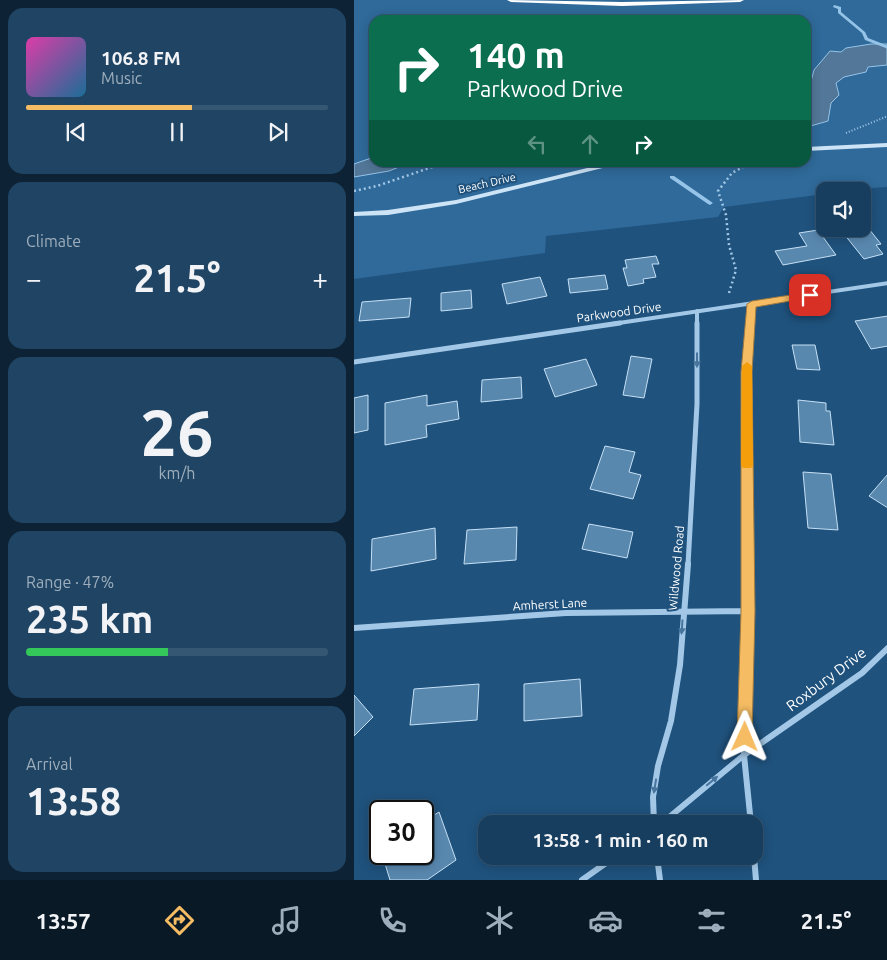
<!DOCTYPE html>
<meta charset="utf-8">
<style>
body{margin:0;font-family:Ubuntu,sans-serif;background:#204564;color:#f1f3f6;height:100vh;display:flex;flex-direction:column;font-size:19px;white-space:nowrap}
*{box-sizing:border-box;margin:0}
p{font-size:16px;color:#9eaebc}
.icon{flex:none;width:28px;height:28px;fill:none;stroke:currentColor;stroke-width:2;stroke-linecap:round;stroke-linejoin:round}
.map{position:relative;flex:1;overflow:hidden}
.side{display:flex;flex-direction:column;gap:8px;padding:8px;background:#0d2234;width:354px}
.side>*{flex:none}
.top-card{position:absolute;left:15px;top:15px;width:442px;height:152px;border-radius:15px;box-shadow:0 2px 12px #0003,0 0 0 1px #365773;background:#0b6e4f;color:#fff;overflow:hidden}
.buttons{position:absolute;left:462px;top:182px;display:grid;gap:10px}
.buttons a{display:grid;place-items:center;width:55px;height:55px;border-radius:10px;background:#173e5e;box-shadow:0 2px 12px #0003,0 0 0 1px #365773;font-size:25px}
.speed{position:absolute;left:15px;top:800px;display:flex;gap:10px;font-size:25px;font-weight:700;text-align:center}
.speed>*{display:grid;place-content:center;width:65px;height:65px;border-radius:50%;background:#173e5e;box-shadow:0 2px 12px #0003,0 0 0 1px #365773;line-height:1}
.speed .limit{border:2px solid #111;border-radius:8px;background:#fff;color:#111}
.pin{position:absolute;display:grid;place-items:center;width:42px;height:42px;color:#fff;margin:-21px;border-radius:10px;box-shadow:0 2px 8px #0006}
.me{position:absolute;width:55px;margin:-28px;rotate:1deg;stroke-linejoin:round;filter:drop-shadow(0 0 4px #0008)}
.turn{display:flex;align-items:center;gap:18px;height:105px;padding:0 15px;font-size:22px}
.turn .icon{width:65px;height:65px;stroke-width:2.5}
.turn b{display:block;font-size:35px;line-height:42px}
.lanes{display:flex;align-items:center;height:48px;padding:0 15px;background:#0003;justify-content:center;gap:25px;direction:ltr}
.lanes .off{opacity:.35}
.big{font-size:38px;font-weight:700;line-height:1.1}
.side .card{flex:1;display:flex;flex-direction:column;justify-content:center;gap:8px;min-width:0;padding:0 18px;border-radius:15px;background:#204564}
.side .dial{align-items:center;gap:0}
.dial b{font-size:65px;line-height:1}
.song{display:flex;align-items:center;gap:15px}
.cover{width:60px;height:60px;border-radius:8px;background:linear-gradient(135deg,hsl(320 70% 55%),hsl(200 70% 35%))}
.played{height:5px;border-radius:2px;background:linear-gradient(90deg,#f5bc63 55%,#365773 55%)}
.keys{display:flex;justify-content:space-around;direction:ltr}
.heat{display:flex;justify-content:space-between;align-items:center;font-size:28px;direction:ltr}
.charge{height:8px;border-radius:4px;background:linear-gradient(90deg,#34c759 47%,#365773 0)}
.trip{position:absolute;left:124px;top:815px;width:285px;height:50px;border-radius:15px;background:#173e5e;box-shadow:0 2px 12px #0003,0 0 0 1px #365773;font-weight:700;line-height:50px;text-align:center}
.menu{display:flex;height:80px;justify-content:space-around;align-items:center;background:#091926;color:#9eaebc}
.menu .icon{width:35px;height:35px}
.menu .on{color:#f5bc63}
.menu b{font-size:22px;color:#f1f3f6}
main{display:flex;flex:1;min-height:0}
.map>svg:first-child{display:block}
.green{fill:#2f6a9a;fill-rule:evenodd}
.water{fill:#527798;stroke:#96c4e9}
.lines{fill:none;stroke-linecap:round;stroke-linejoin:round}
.stream{fill:#96c4e9;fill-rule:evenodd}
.building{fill:#5988af;stroke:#c6e0f5}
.path-far1{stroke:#a3c8e7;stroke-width:2;stroke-dasharray:1 2;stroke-linecap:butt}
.path{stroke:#a3c8e7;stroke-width:2.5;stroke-dasharray:2 3;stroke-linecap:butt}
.street-far2{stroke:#a3c8e7;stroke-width:4}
.street-far1{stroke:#a3c8e7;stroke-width:5}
.street{stroke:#a3c8e7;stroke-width:6}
.secondary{fill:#cde3f6;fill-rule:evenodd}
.highway{fill:#fff;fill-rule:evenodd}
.oneway{fill:#47759d}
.route{fill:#f5bc63;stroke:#9f7a40}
.slow{fill:#f59e0b}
.labels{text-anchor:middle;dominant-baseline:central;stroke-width:4;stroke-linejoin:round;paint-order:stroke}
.far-street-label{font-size:11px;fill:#fff;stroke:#1f527d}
.street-label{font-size:12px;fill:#fff;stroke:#1f527d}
.near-street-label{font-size:15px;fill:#fff;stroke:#1f527d}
</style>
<main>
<section class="side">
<div class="card">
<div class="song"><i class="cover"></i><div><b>106.8 FM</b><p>Music</p></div></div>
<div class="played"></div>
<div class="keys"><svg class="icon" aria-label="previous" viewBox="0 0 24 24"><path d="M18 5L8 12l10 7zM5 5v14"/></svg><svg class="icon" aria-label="pause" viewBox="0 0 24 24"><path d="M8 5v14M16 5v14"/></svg><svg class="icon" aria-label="next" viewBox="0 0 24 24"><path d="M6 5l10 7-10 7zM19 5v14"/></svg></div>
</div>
<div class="card"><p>Climate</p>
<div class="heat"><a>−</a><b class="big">21.5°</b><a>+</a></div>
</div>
<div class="card dial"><b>26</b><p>km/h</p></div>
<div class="card"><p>Range · 47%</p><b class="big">235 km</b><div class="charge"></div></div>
<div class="card"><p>Arrival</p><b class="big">13:58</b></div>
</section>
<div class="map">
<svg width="534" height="880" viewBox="0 0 534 880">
<rect width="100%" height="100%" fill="#1f527d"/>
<!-- green -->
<path class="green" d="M0,0H533V187L471,191V194L370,207L364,217L192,236L191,253L0,279ZM20,20H452V162H20Z"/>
<!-- water -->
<path class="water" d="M517,44H533V65L514,67L512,72L490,77L482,83L485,95L477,103L474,121L453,127V92L455,89L460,70L476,51L487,52L492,48Z
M20,157V162L55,163L35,171L0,177V164Z"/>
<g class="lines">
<!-- stream -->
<path class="stream" d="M480,5L487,7V12L511,32L514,38L534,46V49L511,40L508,33L484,13V9L479,7Z
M316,176H320L359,203L356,205L354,204L316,178Z"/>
</g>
<!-- building -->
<path class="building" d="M515,229L527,244L522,245L529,254L510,259L490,234Z
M464,230L482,255L429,265L421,251L453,246L445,233Z
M302,256L305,264H298L302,277L289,279L290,283L274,286L269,268H273L271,260Z
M251,275L254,289L216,293L214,279Z
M186,277L193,296L153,304L148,284Z
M117,290L118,308L87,311V293Z
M57,298L55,317L5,321L8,302Z
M534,316V346L517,349L501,321Z
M438,345H461L466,370L443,369Z
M277,356L298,359L290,398L269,395Z
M232,359L243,385L201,397L190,369Z
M167,377L168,398L127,402L128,380Z
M14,395V430L0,433V398Z
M73,395V406L103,401L105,419L72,425L73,437L31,445V403Z
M444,400L472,403V411H476L480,445L446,442Z
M251,446L281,452L275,472L287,475L279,499L236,489Z
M449,472L477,474L484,530L454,528Z
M534,474V508L515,496Z
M235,524L279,532L273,558L228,549Z
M163,527L162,560L110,564L113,530Z
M81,528L82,559L17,571L18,539Z
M226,679L228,716L170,721V684Z
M125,684L123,720L56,725L60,689Z
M0,695L19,717L0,736Z
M85,812L102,860L73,880H36L28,854H69V822Z"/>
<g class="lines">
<!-- path-far1 -->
<path class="path-far1" d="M492,133L534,116"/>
<!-- path -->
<path class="path" d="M0,191L23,186L93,162
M375,293L382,270L375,245L372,215L364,191L378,173L398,162"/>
<!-- street-far2 -->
<path class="street-far2" d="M343,311V324
M258,324L534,283
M396,324L398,304"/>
<!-- street-far1 -->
<path class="street-far1" d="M0,362L266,323
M334,565L343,404V323
M394,565L392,372L396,323"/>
<!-- street -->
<path class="street" d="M394,564L390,755L397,824
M0,628L212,613L394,611
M300,824L299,797L304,766L317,721L326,665L334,564
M307,824L390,755L508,673L534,648
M303,856L306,880
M400,856L402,880
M228,880L262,856"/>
<!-- secondary -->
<path class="secondary" d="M534,143V147L452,151V147Z
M258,162H273L102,204L34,215L0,216V212L34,210L102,200Z"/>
<!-- highway -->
<path class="highway" d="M153,0L268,2L390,0L386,2L268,6L157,2Z"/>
</g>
<!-- one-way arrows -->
<defs><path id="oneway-solid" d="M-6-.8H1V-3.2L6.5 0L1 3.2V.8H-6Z" transform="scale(1.25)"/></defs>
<g class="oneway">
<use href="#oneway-solid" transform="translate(343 360) rotate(90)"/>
<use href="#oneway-solid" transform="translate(328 627) rotate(94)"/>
<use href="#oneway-solid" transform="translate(358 781) rotate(-40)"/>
<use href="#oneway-solid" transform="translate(301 786) rotate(99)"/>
</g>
<!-- route -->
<path class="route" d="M456,292L461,295L459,297L402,307L398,372L401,611L398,737L396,742L391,744L385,742L383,737L387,611V372L393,304L398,301Z"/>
<!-- slow -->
<path class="slow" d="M393,362L398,366L399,465L397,468H389L387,465L388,366Z"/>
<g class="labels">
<!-- far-street labels -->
<g class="far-street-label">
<text transform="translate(133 183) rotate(-13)">Beach Drive</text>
</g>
<!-- street labels -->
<g class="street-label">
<text transform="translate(265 312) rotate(-8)">Parkwood Drive</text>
<text transform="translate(322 568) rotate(-85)">Wildwood Road</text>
<text transform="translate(196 604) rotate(-3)">Amherst Lane</text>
</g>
<!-- near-street labels -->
<g class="near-street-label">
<text transform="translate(472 679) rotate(-37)">Roxbury Drive</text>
</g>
</g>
</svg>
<div class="buttons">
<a><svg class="icon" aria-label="sound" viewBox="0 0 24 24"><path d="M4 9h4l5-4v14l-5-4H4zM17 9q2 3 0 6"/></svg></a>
</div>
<div class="speed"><div class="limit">30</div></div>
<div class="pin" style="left:456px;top:295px;background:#d93025"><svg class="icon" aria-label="arrive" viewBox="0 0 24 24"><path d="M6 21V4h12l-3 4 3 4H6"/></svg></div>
<svg class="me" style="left:391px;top:737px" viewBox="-20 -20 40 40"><path d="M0-17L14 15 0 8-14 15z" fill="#f5bc63" stroke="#fff" stroke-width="4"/></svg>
<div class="trip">13:58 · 1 min · 160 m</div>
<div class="top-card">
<div class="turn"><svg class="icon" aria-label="right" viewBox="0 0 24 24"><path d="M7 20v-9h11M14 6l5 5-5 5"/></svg><div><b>140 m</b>Parkwood Drive</div></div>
<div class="lanes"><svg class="icon off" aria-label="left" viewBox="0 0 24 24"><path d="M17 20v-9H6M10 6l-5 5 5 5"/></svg><svg class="icon off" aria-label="ahead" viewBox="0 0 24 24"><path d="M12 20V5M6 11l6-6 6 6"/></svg><svg class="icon" aria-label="right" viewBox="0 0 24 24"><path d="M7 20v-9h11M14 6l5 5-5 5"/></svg></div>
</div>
</div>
</main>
<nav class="menu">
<b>13:57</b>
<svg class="icon on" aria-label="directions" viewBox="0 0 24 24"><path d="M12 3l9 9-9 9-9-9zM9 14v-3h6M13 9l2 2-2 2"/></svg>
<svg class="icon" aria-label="music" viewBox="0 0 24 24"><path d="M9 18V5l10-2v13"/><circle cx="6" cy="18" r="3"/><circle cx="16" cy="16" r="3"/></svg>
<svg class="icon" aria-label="phone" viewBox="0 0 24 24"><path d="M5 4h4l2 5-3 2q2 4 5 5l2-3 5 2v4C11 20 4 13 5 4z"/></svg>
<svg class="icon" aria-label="climate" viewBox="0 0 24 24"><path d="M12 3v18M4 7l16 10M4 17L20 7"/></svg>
<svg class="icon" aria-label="car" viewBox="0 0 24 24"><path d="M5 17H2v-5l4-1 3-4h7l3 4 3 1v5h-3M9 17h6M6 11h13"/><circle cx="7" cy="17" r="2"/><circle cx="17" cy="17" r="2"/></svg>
<svg class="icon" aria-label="filters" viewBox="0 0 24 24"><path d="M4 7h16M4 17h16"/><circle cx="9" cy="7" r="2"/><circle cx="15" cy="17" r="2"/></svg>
<b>21.5°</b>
</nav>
